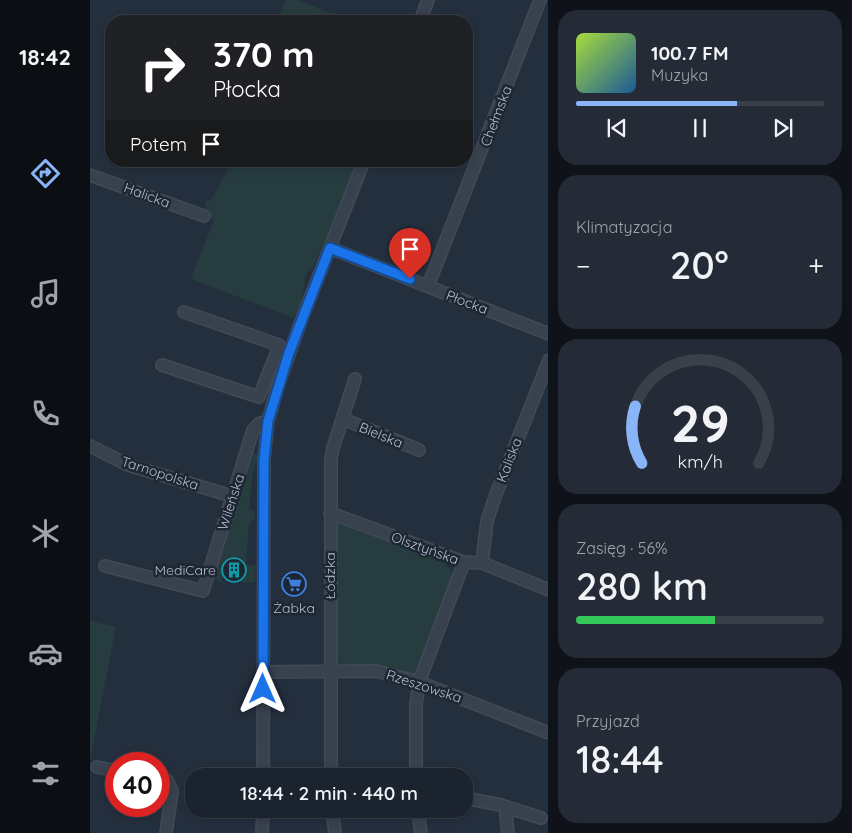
<!DOCTYPE html>
<html lang="pl">
<meta charset="utf-8">
<style>
body{margin:0;font-family:Quicksand,sans-serif;background:#242b36;color:#f1f3f6;height:100vh;display:flex;flex-direction:column;font-size:19px;white-space:nowrap}
*{box-sizing:border-box;margin:0}
p{font-size:16px;color:#a0a4aa}
.icon{flex:none;width:28px;height:28px;fill:none;stroke:currentColor;stroke-width:2;stroke-linecap:round;stroke-linejoin:round}
.map{position:relative;flex:1;overflow:hidden}
.sheet{display:flex;flex-direction:column;gap:10px;padding:10px;background:#0f1319;width:304px}
.sheet>*{flex:none}
.top-card{position:absolute;left:15px;top:15px;width:368px;height:152px;border-radius:20px;box-shadow:0 2px 8px #0003,0 0 0 1px #39404a;background:#202124;color:#fff;overflow:hidden}
.speed{position:absolute;left:15px;top:752px;display:flex;gap:10px;font-size:25px;font-weight:700;text-align:center}
.speed>*{display:grid;place-content:center;width:65px;height:65px;border-radius:50%;background:#1b232e;box-shadow:0 2px 8px #0003,0 0 0 1px #39404a;line-height:1}
.speed .limit{border:8px solid #d22;background:#fff;color:#111}
.pin{position:absolute;display:grid;place-items:center;width:42px;height:42px;color:#fff;margin:-51px -21px;border-radius:50% 50% 50% 0;rotate:-45deg;box-shadow:0 0 5px #0007}
.pin .icon{rotate:45deg}
.me{position:absolute;width:55px;margin:-28px;rotate:0deg;stroke-linejoin:round;filter:drop-shadow(0 0 4px #0008)}
.turn{display:flex;align-items:center;gap:18px;height:105px;padding:0 25px;font-size:22px}
.turn .icon{width:65px;height:65px;stroke-width:2.5}
.turn b{display:block;font-size:35px;line-height:42px}
.then{display:flex;align-items:center;height:48px;padding:0 25px;background:#0003;gap:10px;font-size:19px}
.big{font-size:38px;font-weight:600;line-height:1.1}
.sheet .tile{flex:1;display:flex;flex-direction:column;justify-content:center;gap:8px;min-width:0;padding:0 18px;border-radius:20px;background:#242b36}
.sheet .dial{align-items:center;gap:0}
.dial svg{height:130px;overflow:visible;fill:none;stroke:#39404a;stroke-width:7;stroke-linecap:round;text-anchor:middle}
.dial text{fill:#f1f3f6;stroke:none}
.song{display:flex;align-items:center;gap:15px}
.cover{width:60px;height:60px;border-radius:8px;background:linear-gradient(135deg,hsl(80 70% 55%),hsl(210 70% 35%))}
.played{height:5px;border-radius:2px;background:linear-gradient(90deg,#8ab4f8 65%,#39404a 65%)}
.keys{display:flex;justify-content:space-around;direction:ltr}
.heat{display:flex;justify-content:space-between;align-items:center;font-size:28px;direction:ltr}
.charge{height:8px;border-radius:4px;background:linear-gradient(90deg,#34c759 56%,#39404a 0)}
.trip{position:absolute;left:95px;top:768px;width:288px;height:50px;border-radius:20px;background:#1b232e;box-shadow:0 2px 8px #0003,0 0 0 1px #39404a;font-weight:600;line-height:50px;text-align:center}
main{display:flex;flex:1;min-height:0}
.tab-bar{display:flex;flex-direction:column;width:90px;justify-content:space-around;align-items:center;background:#0b0e12;color:#a0a4aa}
.tab-bar .icon{width:35px;height:35px}
.tab-bar .selected{color:#8ab4f8}
.tab-bar b{font-size:22px;color:#f1f3f6}
.map>svg:first-child{display:block}
.green{fill:#263c3f}
.lines{fill:none;stroke-linecap:round;stroke-linejoin:round}
.minor-casing{stroke:#414a57;stroke-width:14}
.minor{stroke:#38414e;stroke-width:11}
.route-casing{stroke:#114b97;stroke-width:12}
.route{stroke:#1a73e8;stroke-width:9}
.labels{text-anchor:middle;dominant-baseline:central;stroke-width:5;stroke-linejoin:round;paint-order:stroke}
.street-label{font-size:14px;fill:#b4bcc9;stroke:#1d2633}
.poi-label{font-size:14px;fill:#b4bcc9;stroke:#1d2633;text-anchor:end}
</style>
<main>
<nav class="tab-bar">
<b>18:42</b>
<svg class="icon selected" aria-label="directions" viewBox="0 0 24 24"><path d="M12 3l9 9-9 9-9-9zM9 14v-3h6M13 9l2 2-2 2"/></svg>
<svg class="icon" aria-label="music" viewBox="0 0 24 24"><path d="M9 18V5l10-2v13"/><circle cx="6" cy="18" r="3"/><circle cx="16" cy="16" r="3"/></svg>
<svg class="icon" aria-label="phone" viewBox="0 0 24 24"><path d="M5 4h4l2 5-3 2q2 4 5 5l2-3 5 2v4C11 20 4 13 5 4z"/></svg>
<svg class="icon" aria-label="climate" viewBox="0 0 24 24"><path d="M12 3v18M4 7l16 10M4 17L20 7"/></svg>
<svg class="icon" aria-label="car" viewBox="0 0 24 24"><path d="M5 17H2v-5l4-1 3-4h7l3 4 3 1v5h-3M9 17h6M6 11h13"/><circle cx="7" cy="17" r="2"/><circle cx="17" cy="17" r="2"/></svg>
<svg class="icon" aria-label="filters" viewBox="0 0 24 24"><path d="M4 7h16M4 17h16"/><circle cx="9" cy="7" r="2"/><circle cx="15" cy="17" r="2"/></svg>
</nav>
<div class="map">
<svg width="459" height="833" viewBox="0 0 459 833">
<rect width="100%" height="100%" fill="#242f3e"/>
<!-- green -->
<path class="green" d="M196,0H207L261,21H187Z
M142,161H245L267,169L242,232H240L220,272L217,271L211,303L203,318L101,279L124,220L116,213V200L120,201L131,183Z
M164,452L168,456L163,472L159,509L165,512V518L159,523L156,564L166,566L165,582L153,583V558H138L131,583L123,577V571Z
M245,521L351,559L362,571L363,576L328,673L325,675L286,668L252,665L246,660Z
M0,621L26,627L0,760Z"/>
<g class="lines">
<!-- minor casing -->
<g class="minor-casing">
<path id="minor" d="M330,21L338,0
M0,175L114,216
M240,248L459,334
M338,286L450,0
M94,312L189,345L188,349
M72,365L169,397L188,349L199,353
M253,419L329,450
M0,446L38,465L142,496
M240,513L374,562L392,563L459,590
M392,563L397,521L406,494L459,360
M15,566L113,591L163,430L170,423L178,421
M173,672L286,671L329,682L459,733
M7,767L26,771
M173,776L174,459L178,421L189,383L211,321L274,161
M241,776V459L243,448L265,379
M326,776V704L329,682L374,562
M69,777L77,780L82,791L76,833
M374,798L411,805L451,818
M415,807L418,833
M242,809L245,833
M328,809L331,833
M172,833L173,809"/>
</g>
<!-- minor -->
<use href="#minor" class="minor"/>
</g>
<g class="lines">
<!-- route casing -->
<g class="route-casing">
<path id="route" d="M173,689L174,460L178,421L199,353L240,248L320,279"/>
</g>
<!-- route -->
<use href="#route" class="route"/>
</g>
<!-- icons -->
<defs>
<g id="building-ring" transform="scale(1.25)"><circle r="9.5" fill="#1d2633" stroke="#0f9aa8" stroke-width="1.5"/><path d="M-4-6H4V6H1V3H-1V6H-4ZM-2.5-4.3h1.7v1.8h-1.7ZM.8-4.3h1.7v1.8H.8ZM-2.5-1h1.7V.8h-1.7ZM.8-1h1.7V.8H.8Z" fill="#0f9aa8"/></g>
<g id="supermarket-ring" transform="scale(1.25)"><circle r="9.5" fill="#1d2633" stroke="#3f7fe0" stroke-width="1.5"/><path d="M-6-5.5h2.5l.6 2H6L4.5 2H-2.5L-4.4-4H-6ZM-1.5 3.2a1.3 1.3 0 1 0 .1 0ZM3 3.2a1.3 1.3 0 1 0 .1 0Z" fill="#3f7fe0"/></g>
</defs>
<g fill-rule="evenodd">
<use href="#building-ring" x="144" y="570"/>
<use href="#supermarket-ring" x="204" y="584"/>
</g>
<g class="labels">
<!-- street labels -->
<g class="street-label">
<text transform="translate(406 116) rotate(-69)">Chełmska</text>
<text transform="translate(57 195) rotate(20)">Halicka</text>
<text transform="translate(377 302) rotate(21)">Płocka</text>
<text transform="translate(291 435) rotate(22)">Bielska</text>
<text transform="translate(419 460) rotate(-69)">Kaliska</text>
<text transform="translate(70 473) rotate(18)">Tarnopolska</text>
<text transform="translate(141 502) rotate(-72)">Wileńska</text>
<text transform="translate(335 548) rotate(20)">Olsztyńska</text>
<text transform="translate(240 576) rotate(-90)">Łódzka</text>
<text transform="translate(334 686) rotate(18)">Rzeszowska</text>
</g>
<!-- poi labels -->
<g class="poi-label">
<text x="126" y="570">MediCare</text>
<text x="204" y="608" text-anchor="middle">Żabka</text>
</g>
</g>
</svg>
<div class="speed"><div class="limit">40</div></div>
<div class="pin" style="left:320px;top:279px;background:#d93025"><svg class="icon" aria-label="arrive" viewBox="0 0 24 24"><path d="M6 21V4h12l-3 4 3 4H6"/></svg></div>
<svg class="me" style="left:173px;top:689px" viewBox="-20 -20 40 40"><path d="M0-17L14 15 0 8-14 15z" fill="#1a73e8" stroke="#fff" stroke-width="4"/></svg>
<div class="trip">18:44 · 2 min · 440 m</div>
<div class="top-card">
<div class="turn"><svg class="icon" aria-label="right" viewBox="0 0 24 24"><path d="M7 20v-9h11M14 6l5 5-5 5"/></svg><div><b>370 m</b>Płocka</div></div>
<div class="then">Potem<svg class="icon" aria-label="arrive" viewBox="0 0 24 24"><path d="M6 21V4h12l-3 4 3 4H6"/></svg></div>
</div>
</div>
<section class="sheet">
<div class="tile">
<div class="song"><i class="cover"></i><div><b>100.7 FM</b><p>Muzyka</p></div></div>
<div class="played"></div>
<div class="keys"><svg class="icon" aria-label="previous" viewBox="0 0 24 24"><path d="M18 5L8 12l10 7zM5 5v14"/></svg><svg class="icon" aria-label="pause" viewBox="0 0 24 24"><path d="M8 5v14M16 5v14"/></svg><svg class="icon" aria-label="next" viewBox="0 0 24 24"><path d="M6 5l10 7-10 7zM19 5v14"/></svg></div>
</div>
<div class="tile"><p>Klimatyzacja</p>
<div class="heat"><a>−</a><b class="big">20°</b><a>+</a></div>
</div>
<div class="tile dial"><svg viewBox="0 0 100 80">
<path d="M14 69A42 42 0 1 1 86 69"/>
<path d="M14 69A42 42 0 0 1 10 34" stroke="#8ab4f8"/>
<text x="50" y="56" font-size="32" font-weight="700">29</text>
<text x="50" y="72" font-size="11">km/h</text>
</svg></div>
<div class="tile"><p>Zasięg · 56%</p><b class="big">280 km</b><div class="charge"></div></div>
<div class="tile"><p>Przyjazd</p><b class="big">18:44</b></div>
</section>
</main>
